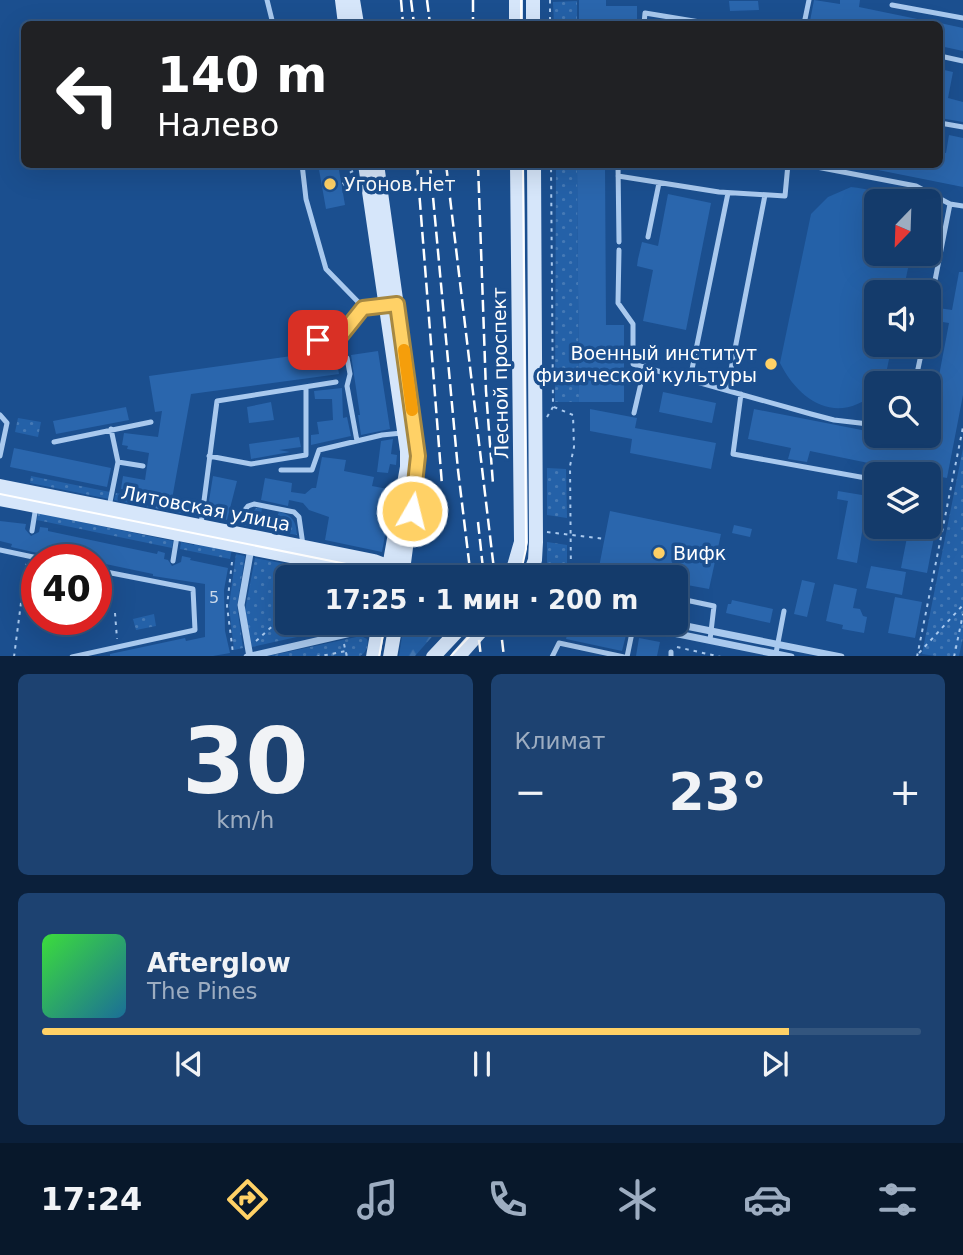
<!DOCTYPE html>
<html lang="ru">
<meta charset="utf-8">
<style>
body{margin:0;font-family:"DejaVu Sans",sans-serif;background:#1d4271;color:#f1f3f6;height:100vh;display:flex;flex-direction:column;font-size:26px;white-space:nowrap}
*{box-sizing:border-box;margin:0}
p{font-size:23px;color:#9dadc1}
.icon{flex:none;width:38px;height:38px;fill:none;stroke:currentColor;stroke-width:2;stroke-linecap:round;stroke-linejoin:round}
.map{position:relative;height:656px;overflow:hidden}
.panel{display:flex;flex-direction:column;gap:18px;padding:18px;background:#0b203b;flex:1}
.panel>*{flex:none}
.banner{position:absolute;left:21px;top:21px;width:922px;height:147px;border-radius:10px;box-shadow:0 7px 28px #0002,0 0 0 2px #33557e;background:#202124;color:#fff;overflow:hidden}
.needle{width:46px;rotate:203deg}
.tools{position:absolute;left:864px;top:189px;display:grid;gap:14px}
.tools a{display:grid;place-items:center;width:77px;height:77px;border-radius:10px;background:#143b6b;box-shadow:0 7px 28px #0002,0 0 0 2px #33557e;font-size:35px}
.speed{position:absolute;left:21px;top:544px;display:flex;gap:14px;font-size:35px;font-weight:700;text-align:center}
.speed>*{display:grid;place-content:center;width:91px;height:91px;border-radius:50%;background:#143b6b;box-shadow:0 7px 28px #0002,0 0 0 2px #33557e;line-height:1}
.speed .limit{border:10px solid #d22;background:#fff;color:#111}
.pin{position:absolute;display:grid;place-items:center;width:60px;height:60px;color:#fff;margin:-30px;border-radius:14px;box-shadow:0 4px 10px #0006}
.me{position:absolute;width:77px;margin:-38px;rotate:8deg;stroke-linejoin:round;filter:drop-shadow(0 0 5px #0008)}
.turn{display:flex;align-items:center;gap:24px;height:147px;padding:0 21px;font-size:32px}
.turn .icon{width:91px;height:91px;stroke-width:2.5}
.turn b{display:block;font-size:49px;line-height:60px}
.big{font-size:52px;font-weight:700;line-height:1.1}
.panel .tile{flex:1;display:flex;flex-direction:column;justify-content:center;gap:10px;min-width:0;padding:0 24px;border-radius:10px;background:#1d4271}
.panel .dial{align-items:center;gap:0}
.dial b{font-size:91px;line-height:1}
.song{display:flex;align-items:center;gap:21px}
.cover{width:84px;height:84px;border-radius:10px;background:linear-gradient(135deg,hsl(120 70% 55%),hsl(200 70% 35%))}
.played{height:7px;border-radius:4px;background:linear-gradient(90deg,#ffd166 85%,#33557e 85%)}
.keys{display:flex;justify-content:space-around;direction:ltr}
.heat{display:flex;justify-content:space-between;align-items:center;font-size:38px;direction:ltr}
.panel .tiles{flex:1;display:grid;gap:18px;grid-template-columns:1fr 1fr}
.tile:last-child{grid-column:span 2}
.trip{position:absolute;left:275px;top:565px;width:413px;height:70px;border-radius:10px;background:#143b6b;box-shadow:0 7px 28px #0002,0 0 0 2px #33557e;font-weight:700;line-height:70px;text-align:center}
.tabs{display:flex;height:112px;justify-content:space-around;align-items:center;background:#08182b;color:#9dadc1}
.tabs .icon{width:49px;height:49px}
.tabs .selected{color:#ffd166}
.tabs b{font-size:32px;color:#f1f3f6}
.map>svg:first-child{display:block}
.grass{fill:url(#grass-dots)}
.forest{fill:url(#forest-firs)}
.garden{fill:#2461a8}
.building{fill:#2a66ad}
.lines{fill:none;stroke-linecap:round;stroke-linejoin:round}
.path{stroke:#a9c9ee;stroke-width:2;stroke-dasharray:3.5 5;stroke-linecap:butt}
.lane{stroke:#a9c9ee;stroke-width:5}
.street{stroke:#a9c9ee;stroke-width:7}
.secondary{stroke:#d6e6fa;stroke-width:14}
.tram{stroke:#fff;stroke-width:2}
.rail{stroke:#fff;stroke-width:2.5;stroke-dasharray:12 5;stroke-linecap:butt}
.route-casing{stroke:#a68842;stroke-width:18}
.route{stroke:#ffd166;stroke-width:12}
.slow{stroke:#f59e0b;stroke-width:12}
.poi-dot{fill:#ffd166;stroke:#1b4f8f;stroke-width:2.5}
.labels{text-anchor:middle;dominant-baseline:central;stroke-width:7;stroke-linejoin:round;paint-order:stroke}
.number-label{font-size:16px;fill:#cad9ea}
.poi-label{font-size:19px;fill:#fff;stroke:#1b4f8f;text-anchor:start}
.street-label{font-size:19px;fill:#fff;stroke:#1b4f8f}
</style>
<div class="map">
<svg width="963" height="657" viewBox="0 0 963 657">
<defs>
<pattern id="grass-dots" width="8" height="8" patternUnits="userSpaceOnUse" patternTransform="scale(1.75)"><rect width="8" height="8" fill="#2461a8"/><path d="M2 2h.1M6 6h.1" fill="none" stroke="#4579b5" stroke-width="1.8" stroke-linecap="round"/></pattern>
<pattern id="forest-firs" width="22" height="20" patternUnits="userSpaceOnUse" patternTransform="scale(1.75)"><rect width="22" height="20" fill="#2461a8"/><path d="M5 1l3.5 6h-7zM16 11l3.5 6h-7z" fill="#4579b5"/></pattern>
</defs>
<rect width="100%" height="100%" fill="#1b4f8f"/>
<!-- grass -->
<path class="grass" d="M577,1V24H554L553,2Z
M556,165H577L579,402H555Z
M18,418L41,422L38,437L15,432Z
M963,448V638L959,656H936L922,654Z
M547,468L566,469L567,518L547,515Z
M31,476L110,492L109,499L30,483Z
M116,493L200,509L199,517L114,500Z
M256,508H262L261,514L277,517L279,512C293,515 296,522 297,535L242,525Z
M38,513L173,541L172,548L37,520Z
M181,542L194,545L196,542L232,549L230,559L180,549Z
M547,542L567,545V577H547Z
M236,554L245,556L237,606L243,648L234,650L229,606Z
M255,558L344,575V578H287V623H336L337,628L252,647L245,610Z
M154,614L156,626L136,630L133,619Z
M361,636L367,639C369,646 366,653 360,656H269Z"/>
<!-- forest -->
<path class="forest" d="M404,623H444L415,656H399Z"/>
<!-- garden -->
<path class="garden" d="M851,187C868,189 882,192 896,201H877V254H911L903,292H877V345H892L884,383H877V391C839,426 800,403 780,363L811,214L828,197Z"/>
<!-- building -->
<path class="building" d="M579,0H606V6H637V24H579Z
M814,0L840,4V0H860L859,7L927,21V24H826L810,21Z
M729,1H758L759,10L730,11Z
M940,23L963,28V51L940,46Z
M940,69L953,72L948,98L963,102V122L940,118Z
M949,135L963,138V187L868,168V164H940V152L946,153Z
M318,164H338L345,205L326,209Z
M577,164H605L606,325H624V402H579Z
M668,194L711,203L686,330L643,321L653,270L637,266L638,259L642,242L658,246Z
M959,272H963V395L947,478L902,470L901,474H882L883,466L810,451L807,462L788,459L791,448L748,439L754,409L877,433V436H929V402H934L949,323L936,321L938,308L952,310Z
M335,350L339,374L191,394L172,499L121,489L123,476L145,480L149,453L127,449L128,446L122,445L124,433L158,437L162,411L155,412L149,376Z
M378,351L390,429L361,435L358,415H360L351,355Z
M342,388L343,418L347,417L351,436L311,445V435L319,434L317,422L333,420L332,399H315L314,391Z
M663,392L716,403L712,423L659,412Z
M271,402L274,420L249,423L247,407Z
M126,407L129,420L56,434L53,421Z
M590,409L637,418L635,428L716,443L711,469L630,453L632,439L590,431Z
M299,437L301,447L279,450L290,452L251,459L249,444Z
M393,439L391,454L397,455L396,465L390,464L388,473L377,472L381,441Z
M14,448L111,468L107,487L10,467Z
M322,457L346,460L344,471L374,477L372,486L393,490L382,552L325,540L329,517L309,510L303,503L289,500L288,506L261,500L265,478L292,483L291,492L305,494L312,488H316Z
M213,476L237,481L227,520L219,518L221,510L208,507Z
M838,491L868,496L857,563L837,559L848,501L837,499Z
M929,509L939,511L927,573L901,568L909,527H929Z
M610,511L721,534L709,589L676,583V578H651L599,567Z
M0,521L26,524L25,529L31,536L39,532L40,527L48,528V531L157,554L158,551L165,553L164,559L168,560L172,566L181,562L182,556L191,558L190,560L228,568L224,590L225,631L230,653L213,656H110V654L185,638L186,641L205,637V584L153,576V574L96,562V560L43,551L42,554L11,547L12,544L0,541Z
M734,525L752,529L750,537L732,533Z
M871,566L906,572L902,595L866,588Z
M802,580L815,583L807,617L794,614Z
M834,584L857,589L853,608L860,609L863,616L867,617L864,633L842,629L843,625L826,621Z
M895,597L922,602L915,638L888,633Z
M732,600L773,609L770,623L726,613L728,604H731Z
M570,623L626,635L622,651L566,639Z
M639,638L660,642L657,656H636Z"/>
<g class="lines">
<!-- path -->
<path class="path" d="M550,0V24
M353,171L345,175L343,183L347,189L358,191
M554,407L573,415L574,447L570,466L571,578
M547,417L553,407L551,164
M547,532L605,539
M232,562L227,606L233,653
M115,613L117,639
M256,641L277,622L287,617
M344,644L347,657
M677,647L721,657
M919,653L963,605
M14,657L26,564
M316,657L346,651
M917,657L963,427
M954,657L963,614"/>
<!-- lane -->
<path class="lane" d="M267,0L273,24
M892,5L963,18
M644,24L645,13L712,24
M804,24L809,0
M940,56L963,61
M940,123L963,127
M302,164L306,199L326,269L364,308
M618,164L619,242
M801,164L916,186L950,204
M618,176L719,192L785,196L788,164
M648,237L659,183
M619,250L618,303L633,324V364L811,414L834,420L877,425
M929,311L950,204L963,206
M297,343L339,338L364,308L383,306
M347,358L350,374L347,386L357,441
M690,379L728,193
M915,383L923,345
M727,390L765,195
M741,394L733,454L877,480
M634,413L645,366
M0,415L7,423L0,456
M54,442L151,422
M209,456L251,464L306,455V387
M118,462L143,466
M281,470H312L319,450L382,435L402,433
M109,507L118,462L111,429
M201,524L217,401L336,382
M229,530L248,506L254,504L294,512L299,517L303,545
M32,531L36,506
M0,550L47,560
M173,561L177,536
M676,598L714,606L710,640
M340,626V623
M776,653L784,611
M72,657L195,630L193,589L96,570
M552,657L559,643L624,657
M627,657L634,623
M671,657V652"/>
<!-- street -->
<path class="street" d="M624,623L791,657
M671,623L841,657
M247,657L377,627
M250,657L241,605L251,548"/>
<!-- secondary -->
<path class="secondary" d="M342,0L345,24
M353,0L357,24
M516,0V24
M533,0V24
M365,164L407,451V467L387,578
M377,164L418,456L402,578
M0,486L374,561L403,572L435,578
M0,499L372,572L388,575L397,573
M506,578L514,566L521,542L517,164
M528,578L535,560L536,542L534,164
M373,657L379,623
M390,657L396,623
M433,657L465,623
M458,657L488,623"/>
<!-- tram -->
<path class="tram" d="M521,0V24
M0,494L366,568L377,572L382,578
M515,578L522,567L526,549L523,164
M379,657L385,623
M450,657L482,623"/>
<!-- rail -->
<path class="rail" d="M401,0L403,24
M411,0L414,24
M427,0L430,24
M473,0V24
M417,164L442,485
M430,164L458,470L471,578
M446,164L495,578
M478,164L486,391L493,484
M478,522L484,578
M477,623L481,657
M500,623L504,657"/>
</g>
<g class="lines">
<!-- route casing -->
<g class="route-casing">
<path id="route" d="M318,340L339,338L363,308L397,304L418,456L412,511"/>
</g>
<!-- route -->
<use href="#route" class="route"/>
<!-- slow -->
<path class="slow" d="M404,350L412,410"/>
</g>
<!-- markers -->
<g class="poi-dot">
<circle cx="330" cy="184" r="7"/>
<circle cx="771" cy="364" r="7"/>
<circle cx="659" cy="553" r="7"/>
</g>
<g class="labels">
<!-- number labels -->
<g class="number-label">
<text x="214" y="597">5</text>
</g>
<!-- poi labels -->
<g class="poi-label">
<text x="344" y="184">Угонов.Нет</text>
<text x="757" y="353" text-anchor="end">Военный институт<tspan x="757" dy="22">физической культуры</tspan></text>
<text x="673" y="553">Вифк</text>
</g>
<!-- street labels -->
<g class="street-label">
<text transform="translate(500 373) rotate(-91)">Лесной проспект</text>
<text transform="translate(206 508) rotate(11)">Литовская улица</text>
</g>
</g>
</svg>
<div class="tools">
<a><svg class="needle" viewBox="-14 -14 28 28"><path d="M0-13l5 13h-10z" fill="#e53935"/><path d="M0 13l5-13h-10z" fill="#9dadc1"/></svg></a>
<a><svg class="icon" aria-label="sound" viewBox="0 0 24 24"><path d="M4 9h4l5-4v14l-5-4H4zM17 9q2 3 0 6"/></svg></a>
<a><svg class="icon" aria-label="search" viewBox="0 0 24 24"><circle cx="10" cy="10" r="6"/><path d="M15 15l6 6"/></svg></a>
<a><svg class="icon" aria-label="layers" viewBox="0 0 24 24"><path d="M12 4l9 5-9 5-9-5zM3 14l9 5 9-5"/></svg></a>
</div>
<div class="speed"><div class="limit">40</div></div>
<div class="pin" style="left:318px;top:340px;background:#d93025"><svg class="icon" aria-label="arrive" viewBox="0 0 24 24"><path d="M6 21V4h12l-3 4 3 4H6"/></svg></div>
<svg class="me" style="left:412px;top:511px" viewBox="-20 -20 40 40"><circle r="17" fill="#ffd166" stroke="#fff" stroke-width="3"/><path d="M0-11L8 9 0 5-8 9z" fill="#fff"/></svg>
<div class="trip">17:25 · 1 мин · 200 m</div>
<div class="banner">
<div class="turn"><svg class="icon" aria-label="left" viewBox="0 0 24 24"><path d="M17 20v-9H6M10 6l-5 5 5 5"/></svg><div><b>140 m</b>Налево</div></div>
</div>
</div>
<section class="panel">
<div class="tiles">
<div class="tile dial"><b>30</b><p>km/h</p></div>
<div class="tile"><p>Климат</p>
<div class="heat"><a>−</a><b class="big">23°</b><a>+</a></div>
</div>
<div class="tile">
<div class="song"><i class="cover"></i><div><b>Afterglow</b><p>The Pines</p></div></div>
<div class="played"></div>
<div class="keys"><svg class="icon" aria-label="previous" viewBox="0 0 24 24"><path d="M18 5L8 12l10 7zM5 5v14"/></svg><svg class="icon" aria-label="pause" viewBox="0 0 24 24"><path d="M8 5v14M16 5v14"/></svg><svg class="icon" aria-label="next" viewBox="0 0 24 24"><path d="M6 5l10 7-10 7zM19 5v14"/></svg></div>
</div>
</div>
</section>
<nav class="tabs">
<b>17:24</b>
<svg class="icon selected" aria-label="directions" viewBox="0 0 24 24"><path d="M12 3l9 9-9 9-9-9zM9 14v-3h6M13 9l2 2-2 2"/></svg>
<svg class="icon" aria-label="music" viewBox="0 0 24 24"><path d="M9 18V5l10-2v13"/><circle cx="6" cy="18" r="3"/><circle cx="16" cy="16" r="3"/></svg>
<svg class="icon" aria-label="phone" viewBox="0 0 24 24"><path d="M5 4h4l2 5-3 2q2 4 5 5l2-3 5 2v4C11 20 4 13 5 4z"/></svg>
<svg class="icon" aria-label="climate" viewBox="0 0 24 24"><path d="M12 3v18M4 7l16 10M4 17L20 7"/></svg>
<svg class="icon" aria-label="car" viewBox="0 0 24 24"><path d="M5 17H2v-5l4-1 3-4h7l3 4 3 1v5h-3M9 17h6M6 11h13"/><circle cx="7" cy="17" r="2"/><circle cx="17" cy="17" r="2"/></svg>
<svg class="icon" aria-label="filters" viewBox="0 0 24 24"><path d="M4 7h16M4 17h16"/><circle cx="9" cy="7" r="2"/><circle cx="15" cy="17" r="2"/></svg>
</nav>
